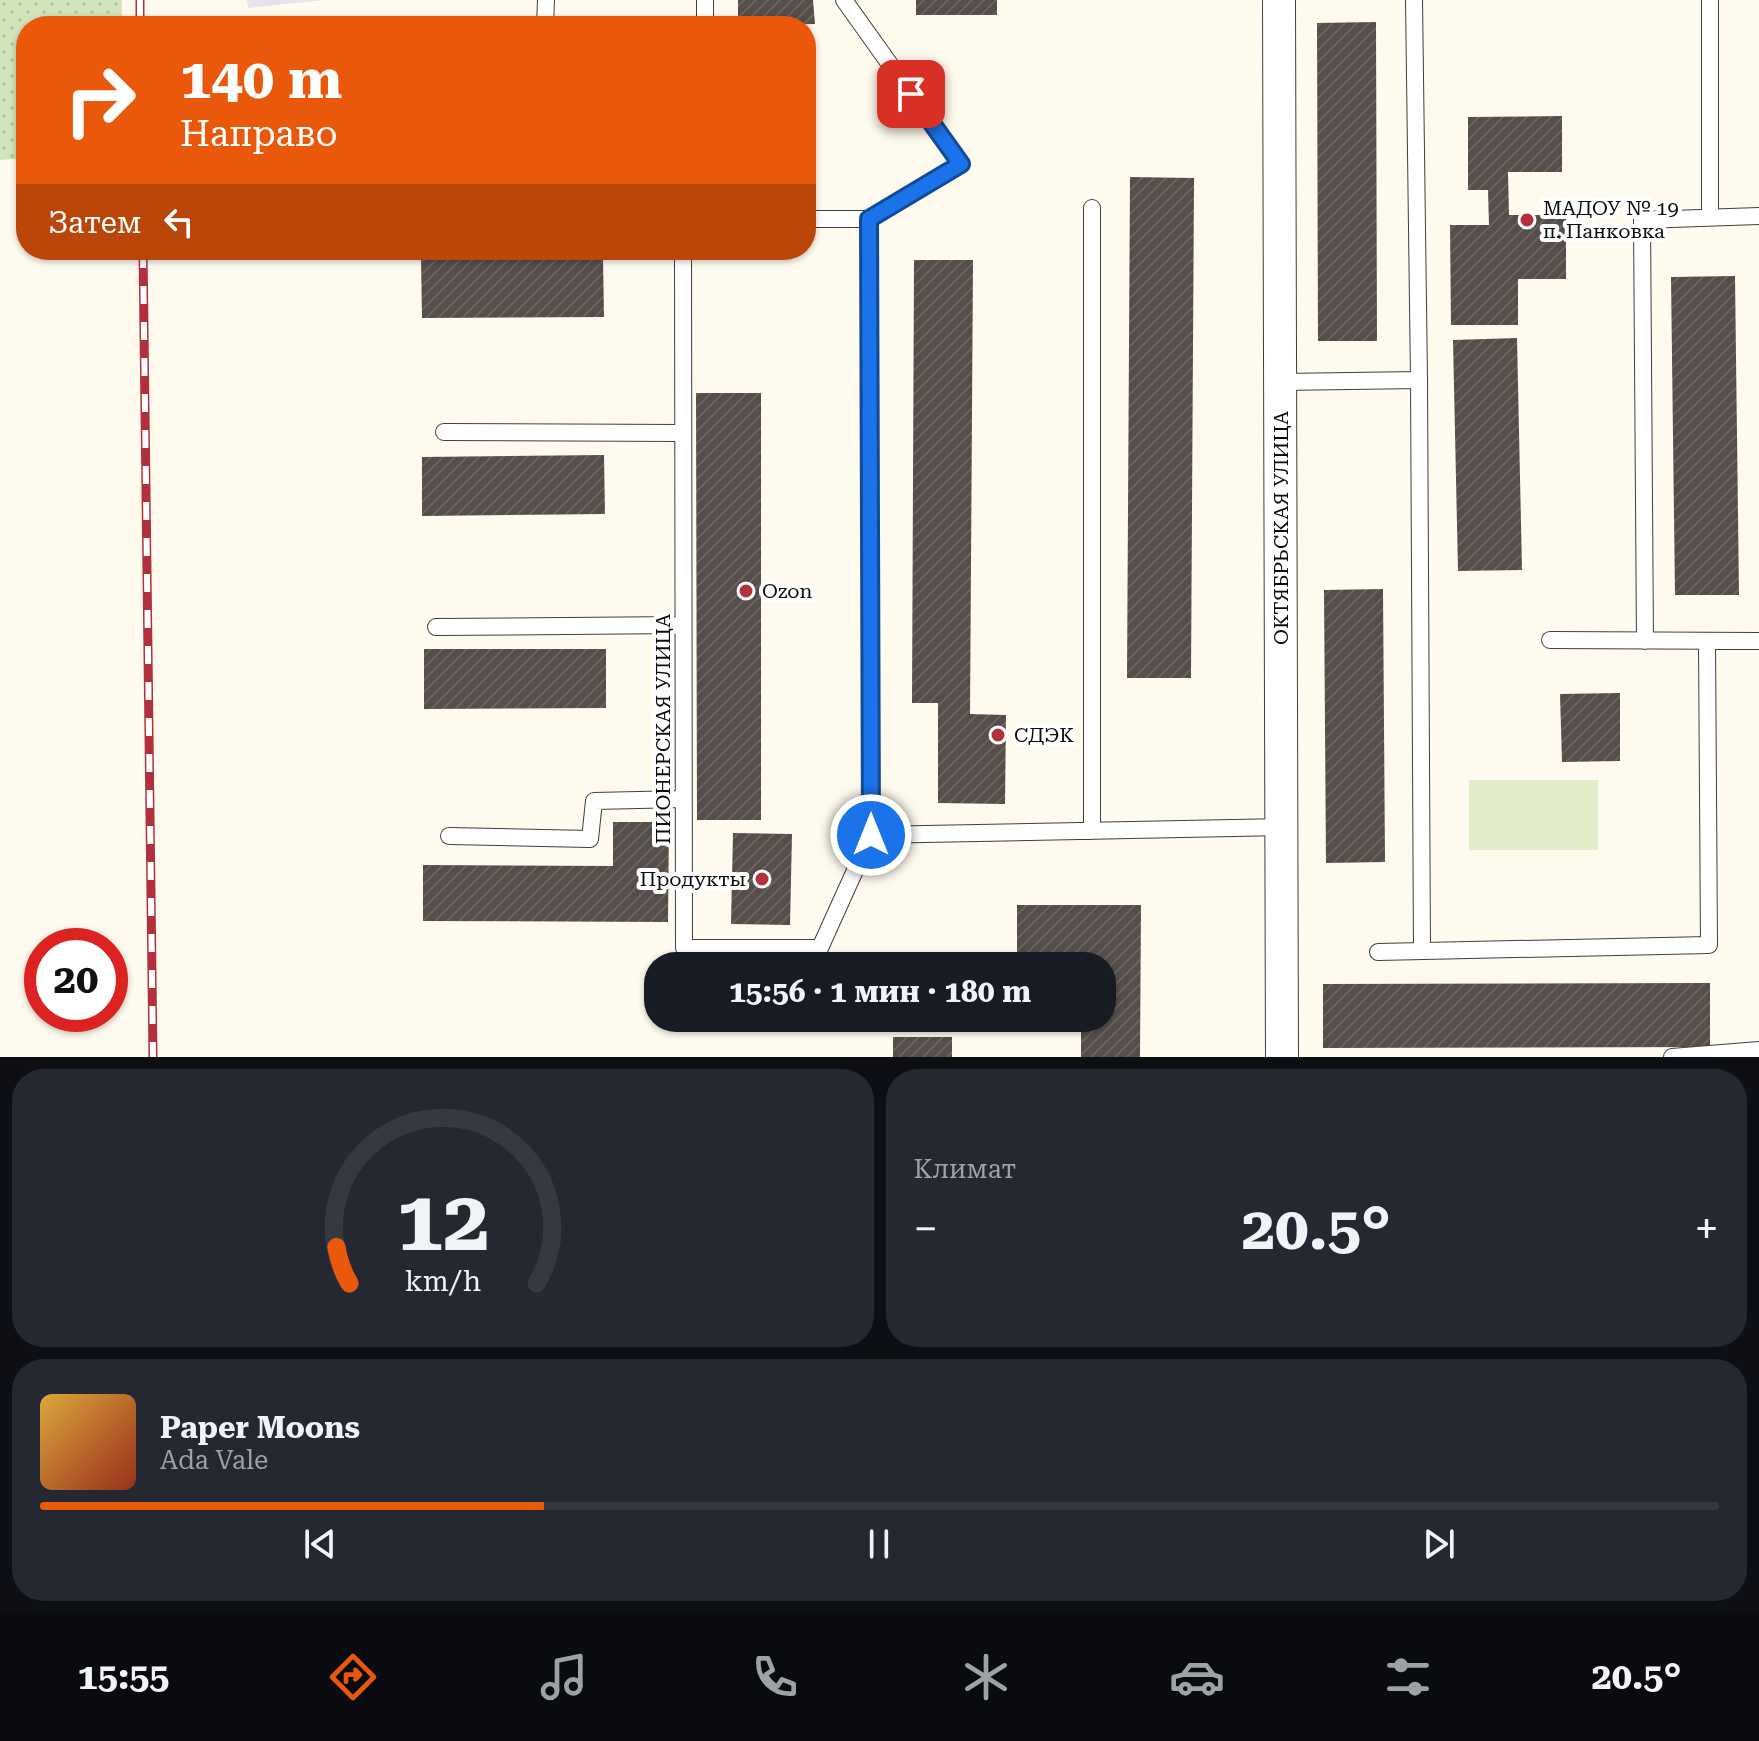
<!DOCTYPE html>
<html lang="ru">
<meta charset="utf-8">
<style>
body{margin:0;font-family:"Roboto Serif",serif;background:#242831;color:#f1f3f6;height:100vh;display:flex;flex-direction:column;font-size:30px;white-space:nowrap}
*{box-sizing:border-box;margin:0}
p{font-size:26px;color:#9ea1a6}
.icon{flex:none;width:44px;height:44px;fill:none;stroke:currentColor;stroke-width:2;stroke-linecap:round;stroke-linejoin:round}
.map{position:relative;height:1057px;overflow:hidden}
.details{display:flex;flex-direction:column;gap:12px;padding:12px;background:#0d0f14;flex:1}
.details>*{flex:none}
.hud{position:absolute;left:16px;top:16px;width:800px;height:244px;border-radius:32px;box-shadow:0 2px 6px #0004;background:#ea580c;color:#fff;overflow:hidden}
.speed{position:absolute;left:24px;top:928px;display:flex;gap:16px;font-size:40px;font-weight:700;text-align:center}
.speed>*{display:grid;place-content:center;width:104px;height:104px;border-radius:50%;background:#171b24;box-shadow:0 2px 6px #0004;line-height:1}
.speed .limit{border:12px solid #d22;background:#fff;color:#111}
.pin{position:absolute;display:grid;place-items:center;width:68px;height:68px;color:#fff;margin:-34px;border-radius:16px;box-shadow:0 4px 12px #0006}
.me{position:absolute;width:88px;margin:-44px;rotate:0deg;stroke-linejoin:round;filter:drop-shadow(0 0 6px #0008)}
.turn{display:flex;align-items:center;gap:28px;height:168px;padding:0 32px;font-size:36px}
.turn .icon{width:104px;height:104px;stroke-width:2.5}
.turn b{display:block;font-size:56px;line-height:68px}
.then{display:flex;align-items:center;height:76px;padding:0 32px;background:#0003;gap:16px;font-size:30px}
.big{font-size:60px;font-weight:700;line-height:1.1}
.details .card{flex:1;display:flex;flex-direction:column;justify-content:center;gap:12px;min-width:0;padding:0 28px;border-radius:32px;background:#242831}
.details .dial{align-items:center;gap:0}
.dial svg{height:208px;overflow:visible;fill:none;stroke:#363941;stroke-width:7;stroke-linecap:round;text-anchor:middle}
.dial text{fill:#f1f3f6;stroke:none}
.song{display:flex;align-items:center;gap:24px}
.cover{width:96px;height:96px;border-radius:12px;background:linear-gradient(135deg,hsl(40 70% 55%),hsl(10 70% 35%))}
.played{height:8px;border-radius:4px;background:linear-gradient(90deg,#ea580c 30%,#363941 30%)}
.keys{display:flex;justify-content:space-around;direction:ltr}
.heat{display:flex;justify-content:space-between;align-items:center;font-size:44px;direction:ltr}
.details .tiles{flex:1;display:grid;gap:12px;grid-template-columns:1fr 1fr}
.card:last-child{grid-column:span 2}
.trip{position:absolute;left:644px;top:952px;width:472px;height:80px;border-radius:32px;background:#171b24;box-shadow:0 2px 6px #0004;font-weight:700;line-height:80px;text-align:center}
.dock{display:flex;height:128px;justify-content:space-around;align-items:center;background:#090b0e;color:#9ea1a6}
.dock .icon{width:56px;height:56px}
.dock .active{color:#ea580c}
.dock b{font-size:36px;color:#f1f3f6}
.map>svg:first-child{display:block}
.industrial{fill:#e9e1eb}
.grass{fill:url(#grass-dots)}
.pitch{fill:#e3edcb}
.building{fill:url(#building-hatch)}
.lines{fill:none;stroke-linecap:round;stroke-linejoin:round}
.lane-casing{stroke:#3f3f3f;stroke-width:18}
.street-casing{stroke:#3f3f3f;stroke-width:34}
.lane{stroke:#fff;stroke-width:16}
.street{stroke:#fff;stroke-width:32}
.rail-casing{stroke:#b1303c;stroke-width:9}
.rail{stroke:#fff;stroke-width:6;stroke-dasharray:18;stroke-linecap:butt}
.route-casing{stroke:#114b97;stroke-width:20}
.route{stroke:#1a73e8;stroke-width:14}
.poi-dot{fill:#b1303c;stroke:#fff;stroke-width:3}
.labels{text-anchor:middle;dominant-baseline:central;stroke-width:8;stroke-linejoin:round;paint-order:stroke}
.poi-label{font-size:20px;fill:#0c0c0c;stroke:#fff;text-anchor:start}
.street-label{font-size:20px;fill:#0c0c0c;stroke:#fff}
</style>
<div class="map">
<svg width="1759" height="1057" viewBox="0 0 1759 1057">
<defs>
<pattern id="grass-dots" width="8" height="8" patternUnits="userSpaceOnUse" patternTransform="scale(2)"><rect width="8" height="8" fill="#d2e5ba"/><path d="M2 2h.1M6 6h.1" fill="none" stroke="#b3c39f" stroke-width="1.8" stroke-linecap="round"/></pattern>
<pattern id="building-hatch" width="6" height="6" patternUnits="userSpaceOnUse" patternTransform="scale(2)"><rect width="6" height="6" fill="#544d4a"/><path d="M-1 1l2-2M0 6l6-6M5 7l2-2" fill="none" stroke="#686260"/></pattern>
</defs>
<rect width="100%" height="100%" fill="#fefaed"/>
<!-- industrial -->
<path class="industrial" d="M247,0H324L248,8Z"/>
<!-- grass -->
<path class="grass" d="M0,0H122V26H26V158L0,160Z"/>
<!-- pitch -->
<path class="pitch" d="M1469,780H1598V850H1469Z"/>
<!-- building -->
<path class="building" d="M738,0H813L815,24L720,26V18H738Z
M916,0H997V15H916Z
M564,16H644V26H564Z
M1376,22L1377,341H1318L1317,23Z
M1562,116V172H1508L1509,215H1566V279H1518V325H1451L1450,225H1489L1488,190H1468V117Z
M1130,177L1194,178L1191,678H1127Z
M603,258L604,317L422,318L421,259Z
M914,260H973L970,714L1006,715L1005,804L938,803V703H912Z
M1735,276L1739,595H1675L1671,277Z
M1517,338L1522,570L1458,571L1453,340Z
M696,393H761V820H697Z
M604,455L605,514L422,516V457Z
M1383,589L1385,862L1326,863L1324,590Z
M424,649H606V708L424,709Z
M1620,693V761L1562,762L1560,694Z
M613,822H669L668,922L423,921V865L613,866Z
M733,833L792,834L790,925L731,924Z
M1017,905H1141L1140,1057H1081V1018H1102V966H1081V960H1017Z
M1710,983V1047L1323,1048V984Z
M893,1037H952V1057H893Z"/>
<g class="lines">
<!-- lane casing -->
<g class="lane-casing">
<path id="lane" d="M1414,0L1419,380
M545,26L546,0
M705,26V0
M1710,217V0
M806,219H869L961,164L844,0
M869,219L871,835L1282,827
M683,250L684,948H820L871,835
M1281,382L1419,380L1422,951
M444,432L683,433
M436,627L683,625
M1550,640L1759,641
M1645,641L1642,220L1759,216
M1092,831V208
M449,836L590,839L594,801L683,799
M1378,952L1709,945L1707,641
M1672,1057L1759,1050"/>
</g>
<!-- street casing -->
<g class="street-casing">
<path id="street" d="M1279,0L1282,1057"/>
</g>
<!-- lane -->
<use href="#lane" class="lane"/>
<!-- street -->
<use href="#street" class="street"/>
<!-- rail casing -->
<g class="rail-casing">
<path id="rail" d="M140,0V26
M143,250L153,1057"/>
</g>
<!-- rail -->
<use href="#rail" class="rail"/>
</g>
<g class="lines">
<!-- route casing -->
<g class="route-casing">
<path id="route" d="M871,835L869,219L961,164L911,94"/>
</g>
<!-- route -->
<use href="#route" class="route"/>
</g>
<!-- markers -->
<g class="poi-dot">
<circle cx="1527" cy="220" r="8"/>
<circle cx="746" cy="591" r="8"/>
<circle cx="998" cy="735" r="8"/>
<circle cx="762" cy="879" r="8"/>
</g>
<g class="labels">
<!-- poi labels -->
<g class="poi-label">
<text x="1543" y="208">МАДОУ № 19<tspan x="1543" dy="23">п. Панковка</tspan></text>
<text x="762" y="591">Ozon</text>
<text x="1014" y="735">СДЭК</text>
<text x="746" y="879" text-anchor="end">Продукты</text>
</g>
<!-- street labels -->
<g class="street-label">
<text transform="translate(1281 528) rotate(-90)">ОКТЯБРЬСКАЯ УЛИЦА</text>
<text transform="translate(663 729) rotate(-90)">ПИОНЕРСКАЯ УЛИЦА</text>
</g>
</g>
</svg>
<div class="speed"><div class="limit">20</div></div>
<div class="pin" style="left:911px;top:94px;background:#d93025"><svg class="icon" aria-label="arrive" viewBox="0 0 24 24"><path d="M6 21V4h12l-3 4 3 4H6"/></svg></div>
<svg class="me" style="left:871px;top:835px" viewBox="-20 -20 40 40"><circle r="17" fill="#1a73e8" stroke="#fff" stroke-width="3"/><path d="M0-11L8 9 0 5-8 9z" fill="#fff"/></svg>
<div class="trip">15:56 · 1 мин · 180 m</div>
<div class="hud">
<div class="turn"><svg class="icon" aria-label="right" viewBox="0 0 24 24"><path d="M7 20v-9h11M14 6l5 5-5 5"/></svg><div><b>140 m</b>Направо</div></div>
<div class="then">Затем<svg class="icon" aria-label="left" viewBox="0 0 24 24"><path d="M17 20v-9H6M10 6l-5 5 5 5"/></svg></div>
</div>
</div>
<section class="details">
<div class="tiles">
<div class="card dial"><svg viewBox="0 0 100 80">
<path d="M14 69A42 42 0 1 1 86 69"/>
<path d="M14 69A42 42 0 0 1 9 55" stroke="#ea580c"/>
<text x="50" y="56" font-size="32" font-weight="700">12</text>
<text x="50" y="72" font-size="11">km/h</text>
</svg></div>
<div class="card"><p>Климат</p>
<div class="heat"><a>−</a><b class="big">20.5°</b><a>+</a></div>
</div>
<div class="card">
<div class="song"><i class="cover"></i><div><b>Paper Moons</b><p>Ada Vale</p></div></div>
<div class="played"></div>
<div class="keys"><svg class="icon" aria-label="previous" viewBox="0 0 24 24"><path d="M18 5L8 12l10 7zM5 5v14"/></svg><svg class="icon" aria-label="pause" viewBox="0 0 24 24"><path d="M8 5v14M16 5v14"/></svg><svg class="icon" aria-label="next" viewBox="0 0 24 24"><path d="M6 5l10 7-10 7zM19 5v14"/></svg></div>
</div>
</div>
</section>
<nav class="dock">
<b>15:55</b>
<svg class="icon active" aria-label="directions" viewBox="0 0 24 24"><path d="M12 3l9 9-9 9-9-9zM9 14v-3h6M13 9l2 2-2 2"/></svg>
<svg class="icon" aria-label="music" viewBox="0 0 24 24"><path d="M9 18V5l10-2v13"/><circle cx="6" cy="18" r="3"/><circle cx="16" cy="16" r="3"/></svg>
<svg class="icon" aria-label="phone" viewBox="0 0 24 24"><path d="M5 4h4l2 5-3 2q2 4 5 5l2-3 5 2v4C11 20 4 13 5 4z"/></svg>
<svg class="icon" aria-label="climate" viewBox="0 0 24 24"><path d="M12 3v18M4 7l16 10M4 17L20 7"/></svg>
<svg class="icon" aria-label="car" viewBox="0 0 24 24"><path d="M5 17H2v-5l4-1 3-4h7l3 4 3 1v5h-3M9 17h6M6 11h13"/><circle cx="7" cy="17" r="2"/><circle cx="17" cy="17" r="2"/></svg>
<svg class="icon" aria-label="filters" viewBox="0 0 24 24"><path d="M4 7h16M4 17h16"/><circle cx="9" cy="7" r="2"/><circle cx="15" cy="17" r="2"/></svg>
<b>20.5°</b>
</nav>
